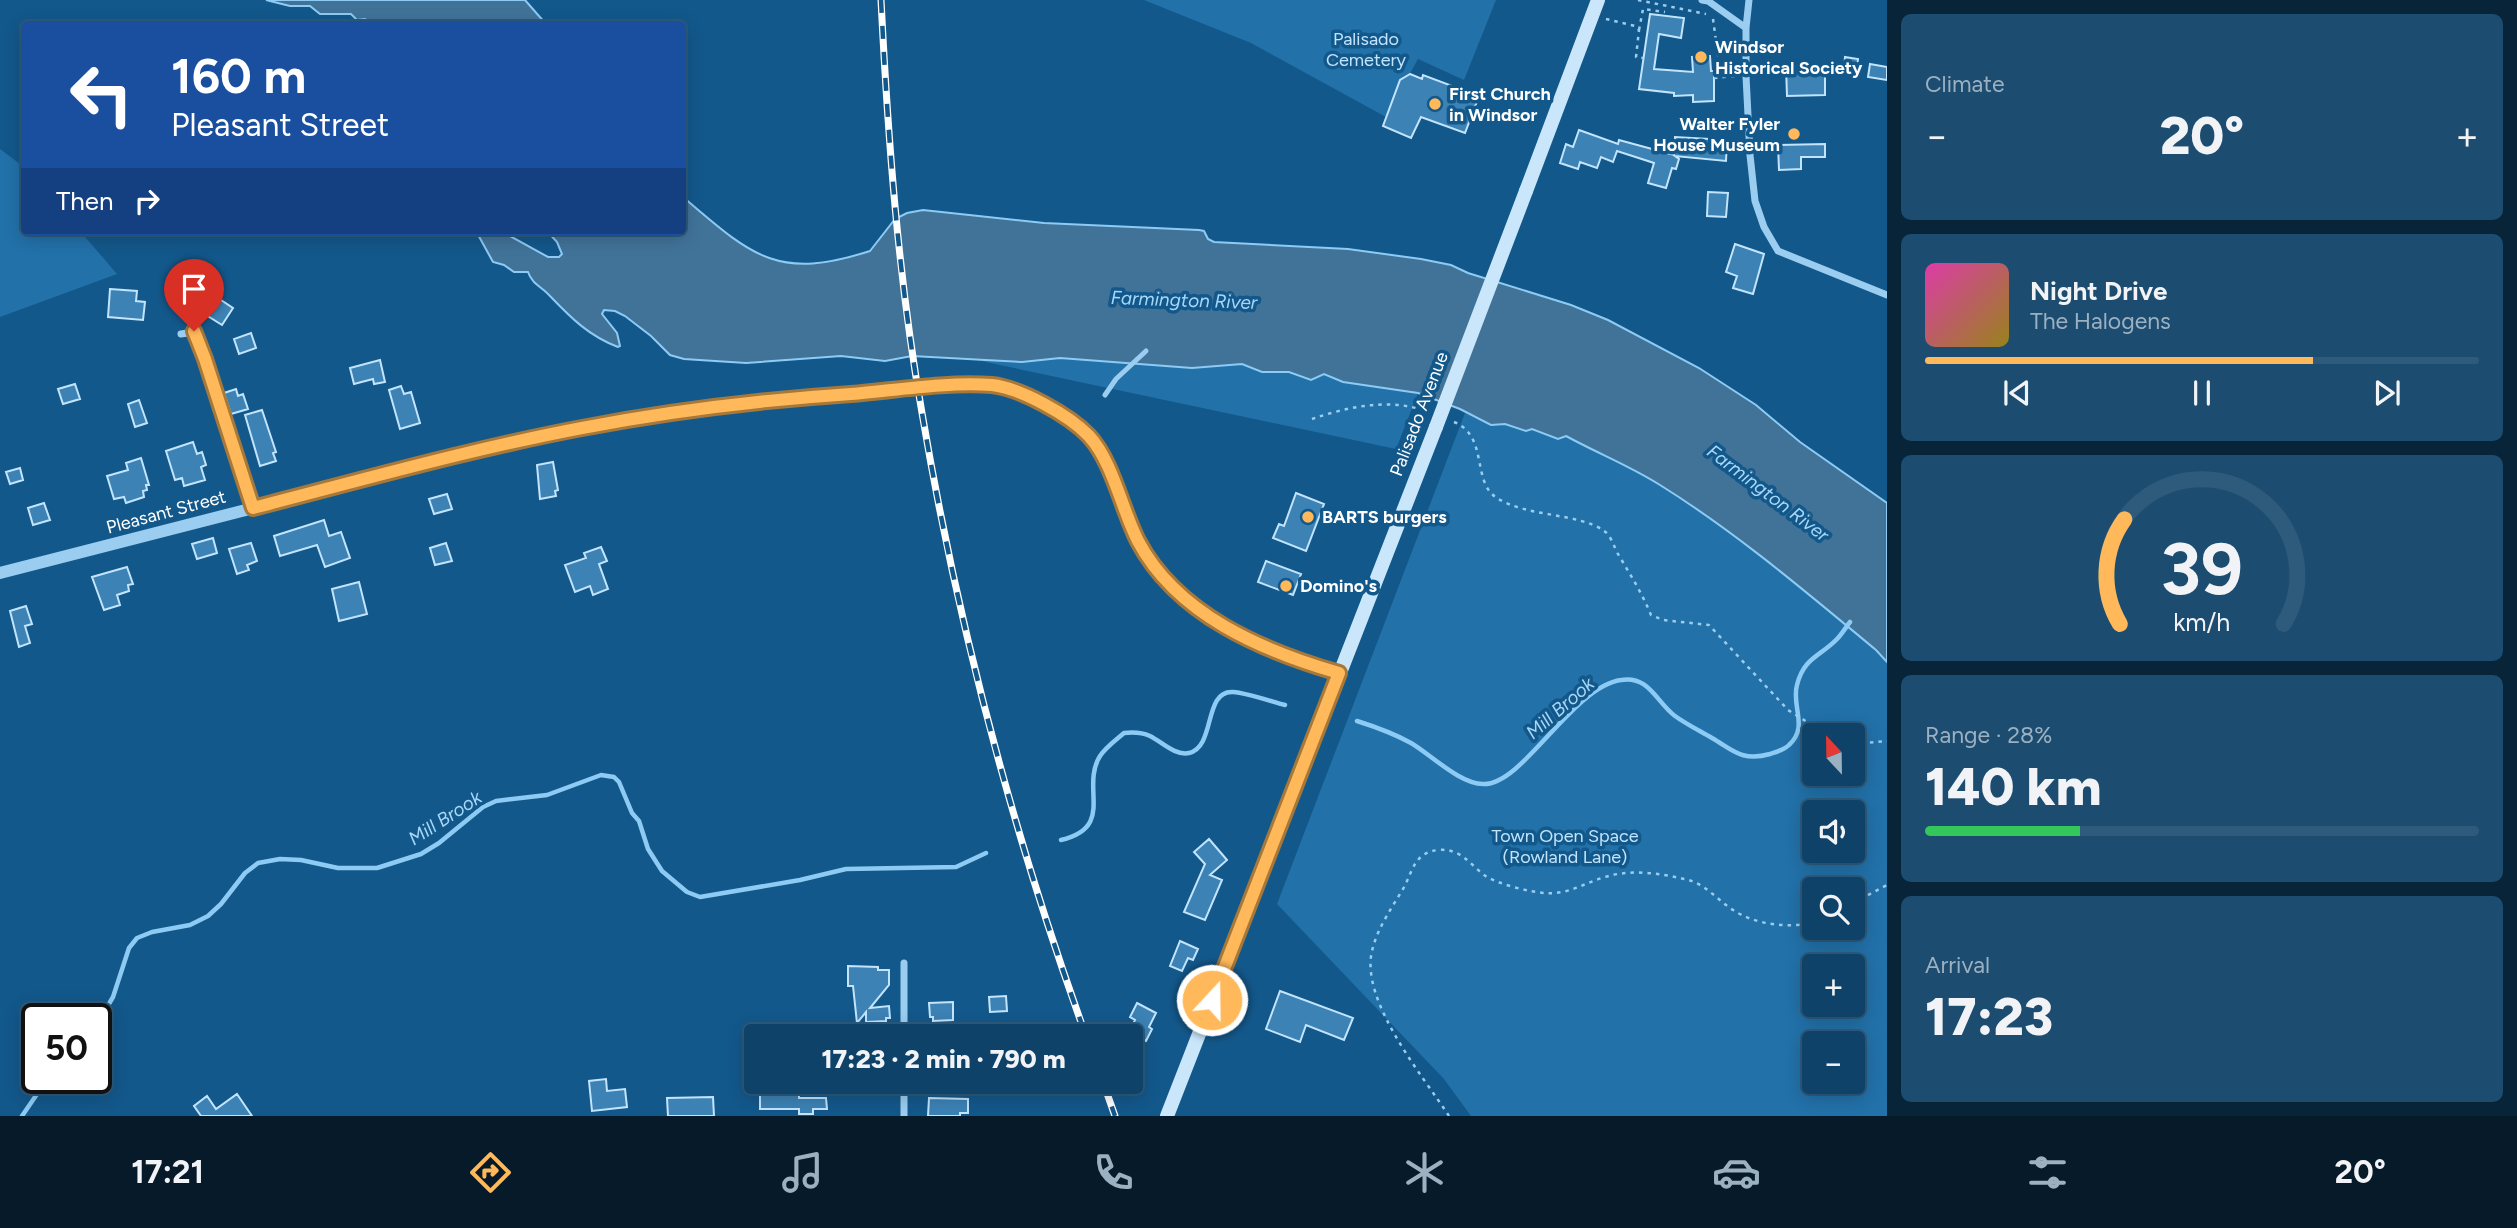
<!DOCTYPE html>
<meta charset="utf-8">
<style>
body{margin:0;font-family:Figtree,sans-serif;background:#1c4d71;color:#f1f3f6;height:100vh;display:flex;flex-direction:column;font-size:26px;white-space:nowrap}
*{box-sizing:border-box;margin:0}
p{font-size:23px;color:#9bb0c0}
.icon{flex:none;width:38px;height:38px;fill:none;stroke:currentColor;stroke-width:2;stroke-linecap:round;stroke-linejoin:round}
.map{position:relative;flex:1;overflow:hidden}
.panel{display:flex;flex-direction:column;gap:14px;padding:14px;background:#082439;width:630px}
.panel>*{flex:none}
.top-card{position:absolute;left:21px;top:21px;width:665px;height:214px;border-radius:7px;box-shadow:0 4px 18px #0003,0 0 0 2px #2e5b7c;background:#1a4fa0;color:#fff;overflow:hidden}
.needle{width:46px;rotate:338deg}
.tools{position:absolute;left:1802px;top:723px;display:grid;gap:14px}
.tools a{display:grid;place-items:center;width:63px;height:63px;border-radius:7px;background:#0e4268;box-shadow:0 4px 18px #0003,0 0 0 2px #2e5b7c;font-size:35px}
.speed{position:absolute;left:21px;top:1003px;display:flex;gap:14px;font-size:35px;font-weight:700;text-align:center}
.speed>*{display:grid;place-content:center;width:91px;height:91px;border-radius:50%;background:#0e4268;box-shadow:0 4px 18px #0003,0 0 0 2px #2e5b7c;line-height:1}
.speed .limit{border:4px solid #111;border-radius:10px;background:#fff;color:#111}
.pin{position:absolute;display:grid;place-items:center;width:60px;height:60px;color:#fff;margin:-72px -30px;border-radius:50% 50% 50% 0;rotate:-45deg;box-shadow:0 0 7px #0007}
.pin .icon{rotate:45deg}
.me{position:absolute;width:77px;margin:-38px;rotate:21deg;stroke-linejoin:round;filter:drop-shadow(0 0 5px #0008)}
.turn{display:flex;align-items:center;gap:24px;height:147px;padding:0 35px;font-size:32px}
.turn .icon{width:91px;height:91px;stroke-width:2.5}
.turn b{display:block;font-size:49px;line-height:60px}
.then{display:flex;align-items:center;height:66px;padding:0 35px;background:#0003;gap:14px;font-size:26px}
.big{font-size:52px;font-weight:800;line-height:1.1}
.panel .tile{flex:1;display:flex;flex-direction:column;justify-content:center;gap:10px;min-width:0;padding:0 24px;border-radius:10px;background:#1c4d71}
.panel .dial{align-items:center;gap:0}
.dial svg{height:182px;overflow:visible;fill:none;stroke:#2e5b7c;stroke-width:7;stroke-linecap:round;text-anchor:middle}
.dial text{fill:#f1f3f6;stroke:none}
.song{display:flex;align-items:center;gap:21px}
.cover{width:84px;height:84px;border-radius:10px;background:linear-gradient(135deg,hsl(320 70% 55%),hsl(50 70% 35%))}
.played{height:7px;border-radius:4px;background:linear-gradient(90deg,#ffb95a 70%,#2e5b7c 70%)}
.keys{display:flex;justify-content:space-around;direction:ltr}
.heat{display:flex;justify-content:space-between;align-items:center;font-size:38px;direction:ltr}
.charge{height:10px;border-radius:5px;background:linear-gradient(90deg,#34c759 28%,#2e5b7c 0)}
.trip{position:absolute;left:744px;top:1024px;width:399px;height:70px;border-radius:7px;background:#0e4268;box-shadow:0 4px 18px #0003,0 0 0 2px #2e5b7c;font-weight:800;line-height:70px;text-align:center}
.tab-bar{display:flex;height:112px;justify-content:space-around;align-items:center;background:#061a2a;color:#9bb0c0}
.tab-bar .icon{width:49px;height:49px}
.tab-bar .on{color:#ffb95a}
.tab-bar b{font-size:32px;color:#f1f3f6}
main{display:flex;flex:1;min-height:0}
.map>svg:first-child{display:block}
.green{fill:#2271a9;fill-rule:evenodd}
.water{fill:#417399;stroke:#8dcbf4;stroke-width:2}
.lines{fill:none;stroke-linecap:round;stroke-linejoin:round}
.stream{stroke:#8dcbf4;stroke-width:4.5}
.building{fill:#3c82b5;stroke:#c2e4fc;stroke-width:2}
.path{stroke:#9bcdf0;stroke-width:2.5;stroke-dasharray:3.5 5;stroke-linecap:butt}
.service{stroke:#9bcdf0;stroke-width:5}
.minor{stroke:#9bcdf0;stroke-width:7}
.tertiary{stroke:#9bcdf0;stroke-width:12}
.secondary{stroke:#c9e6fb;stroke-width:14}
.rail-casing{stroke:#fff;stroke-width:7}
.rail{stroke:#13588b;stroke-width:4.5;stroke-dasharray:13;stroke-linecap:butt}
.secondary-bridge{stroke:#c9e6fb;stroke-width:14}
.route-casing{stroke:#a6783a;stroke-width:18}
.route{stroke:#ffb95a;stroke-width:12}
.poi-dot{fill:#ffb95a;stroke:#13588b;stroke-width:2.5}
.labels{text-anchor:middle;dominant-baseline:central;stroke-width:7;stroke-linejoin:round;paint-order:stroke}
.park-label{font-size:18px;fill:#c2e4fc;stroke:#13588b}
.poi-label{font-size:18px;font-weight:bold;fill:#fff;stroke:#13588b;text-anchor:start}
.street-label{font-size:18px;fill:#fff;stroke:#13588b}
.water-label{font-size:19px;font-style:italic;fill:#a7d7f8;stroke:#13588b}
</style>
<main>
<div class="map">
<svg width="1887" height="1116" viewBox="0 0 1887 1116">
<rect width="100%" height="100%" fill="#13588b"/>
<!-- green -->
<path class="green" d="M1144,0H1496L1464,80L1418,59L1386,117L1251,43Z
M0,149L24,167V231H80L117,274L0,317Z
M967,358L1022,362L1060,358L1192,368L1242,364L1262,372H1289L1311,380L1324,374L1343,382L1418,393L1396,449Z
M1465,413L1492,425L1505,424L1528,431L1532,429L1558,439L1566,436C1597,453 1630,466 1660,485C1737,533 1806,592 1876,650L1887,662V1116H1471L1444,1079L1277,904ZM1815,735H1853V774H1815ZM1815,812H1853V850H1815ZM1815,889H1853V928H1815ZM1815,966H1853V1004H1815ZM1815,1043H1853V1082H1815Z"/>
<!-- water -->
<path class="water" d="M266,0H525L546,24H371L365,19L357,20L351,14H320L310,6H290Z
M683,197C752,256 777,281 870,251L895,219L907,213L923,210L1044,223L1199,230L1204,231L1208,239L1214,242L1348,249L1421,259L1451,265L1468,273L1571,305L1608,320L1699,368L1756,405L1800,442L1887,503V662L1876,650C1806,592 1737,533 1660,485C1630,466 1597,453 1566,436L1558,439L1532,429L1526,431L1505,424L1491,425L1460,409L1418,393L1343,382L1324,374L1311,380L1289,372H1262L1242,364L1192,368L1060,358L1022,362L912,356L885,361L841,356L746,363L684,359L670,355L651,336L625,316L615,311L604,310L602,314L617,333L620,346L618,347C589,336 571,318 550,296C542,287 532,284 528,272H514L504,265L493,262L476,231L510,236L548,257H559L562,254L557,242L547,231H682Z"/>
<g class="lines">
<!-- stream -->
<path class="stream" d="M1357,721C1376,727 1393,733 1411,743C1430,754 1461,785 1484,784C1524,784 1572,687 1621,680C1649,675 1657,703 1675,716C1686,724 1700,731 1712,738C1733,750 1742,762 1770,754C1776,752 1784,750 1789,745C1809,727 1791,706 1797,685C1804,657 1821,656 1837,639C1842,634 1846,627 1850,622
M1061,840C1116,827 1080,788 1100,756C1106,747 1116,740 1124,733C1133,732 1141,732 1150,736C1162,742 1175,756 1189,753C1216,747 1203,690 1233,692C1247,693 1270,701 1285,705
M96,1026L113,997L129,948L137,938L152,932L190,925L208,916L221,904L245,873L258,863L280,859L301,860L338,868H377L421,854L439,843L483,807L496,801L547,795L601,775L614,777L619,782L632,813L639,821L648,849L662,871L687,892L700,897L800,880L846,869L956,867L986,853
M22,1116L48,1078"/>
</g>
<!-- building -->
<path class="building" d="M1650,14L1684,18L1681,38L1659,34L1654,69L1693,72L1692,57L1710,56L1711,71H1714V101L1693,102V95L1674,96V93L1639,89Z
M1845,57L1858,59L1857,70L1844,69Z
M1870,64L1887,67V80L1868,77Z
M1786,66H1822V71H1825V95L1787,96Z
M1410,74L1422,79L1423,75L1479,96L1465,133L1421,117L1411,138L1383,126L1400,80Z
M1579,130L1618,144L1619,140L1674,155L1675,137L1727,140L1726,161L1675,156L1679,159L1676,169L1672,168L1666,188L1648,183L1654,163L1617,151L1613,162L1601,157L1597,168L1580,162L1578,169L1560,163L1566,144L1573,147Z
M1825,144V157H1801V169L1779,170L1778,145Z
M1708,192L1728,193L1726,217L1707,216Z
M1735,244L1764,254L1753,294L1733,288L1737,276L1726,272Z
M204,267L219,276L209,292L233,308L222,325L206,315L210,309L172,286L197,277Z
M110,289L137,291L136,301L145,302L143,320L108,317Z
M251,333L256,348L239,354L234,339Z
M380,360L385,382L374,384L373,379L354,384L350,368Z
M75,384L80,399L63,404L58,389Z
M401,386L404,394L411,392L420,423L400,429L389,390Z
M236,389L238,396L243,394L248,409L231,414L224,393Z
M139,400L147,423L135,427L128,404Z
M262,410L276,452L273,453L276,461L260,466L245,415Z
M193,442L197,454L202,452L206,465L201,467L205,480L184,486L182,478L175,480L166,451Z
M141,458L149,485H146L147,490L143,491L144,497L126,503L124,497L114,499L107,476L128,470L126,463Z
M553,462L558,490L555,491L556,496L540,499L537,465Z
M20,468L23,480L10,484L6,472Z
M1296,493L1324,504L1306,551L1273,538L1279,524L1284,526Z
M447,494L452,509L434,514L429,499Z
M44,503L50,520L33,525L28,508Z
M324,520L329,536L341,532L350,558L325,567L317,545L280,556L274,536Z
M213,538L217,553L197,559L192,544Z
M251,543L257,561L247,565L249,570L237,574L229,549Z
M446,543L452,561L435,565L430,548Z
M601,547L607,561L599,564L608,589L593,595L590,586L575,592L565,565L586,558L584,553Z
M1266,561L1301,574L1293,595L1258,582Z
M127,567L133,584L128,585L129,591L117,595L120,605L104,610L92,577Z
M359,582L367,614L339,621L332,589Z
M26,606L32,624L25,626L30,643L19,647L10,611Z
M1209,839L1227,860L1210,875L1222,880L1205,920L1184,912L1205,864L1194,852Z
M1180,941L1198,949L1193,960L1188,958L1182,971L1170,966Z
M848,966L878,967V970H889V985L870,1008L889,1006L890,1018H886V1021L866,1022V1012L857,1023L853,986H848Z
M1280,991L1353,1018L1344,1040L1306,1025L1300,1042L1266,1029Z
M1006,996L1007,1011L990,1012L989,997Z
M953,1002V1020L933,1021V1017H930L929,1003Z
M1137,1003L1156,1013L1149,1027L1152,1029L1146,1041L1129,1033L1135,1020L1130,1017Z
M606,1079L607,1091L625,1089L627,1107L592,1111L589,1081Z
M760,1087H799V1098H826L827,1109H813V1114H799V1109H760Z
M237,1094L252,1116H201L194,1106L207,1096L216,1109Z
M713,1097L714,1116H668L667,1098Z
M929,1098L968,1099V1113H960V1116H928Z"/>
<g class="lines">
<!-- path -->
<path class="path" d="M1638,0L1706,14
M1606,19L1635,26L1639,30L1636,57L1643,58
M1713,19L1721,77
M1639,30L1643,9L1665,12
M1714,78L1735,76
M1312,419C1347,407 1391,397 1428,412
M1454,422C1489,436 1471,482 1497,498C1526,517 1580,513 1604,531C1611,535 1614,547 1618,554C1630,574 1642,593 1651,615L1663,620L1709,625L1788,710L1828,735
M1853,744L1887,741
M1853,903L1887,885
M1449,1116C1423,1076 1360,1001 1372,951C1377,929 1391,909 1403,889C1413,871 1414,852 1439,850C1460,848 1470,864 1484,875C1497,884 1529,892 1545,893C1568,895 1584,883 1605,877C1631,869 1659,873 1684,879C1705,883 1716,899 1733,910C1753,924 1792,930 1815,921"/>
<!-- service -->
<path class="service" d="M1105,395L1116,379L1146,351"/>
<!-- minor -->
<path class="minor" d="M1702,0L1708,1L1746,28
M1749,0L1746,28V76L1750,155L1755,201L1764,227L1778,251L1887,295
M181,334L194,332L205,359L253,508
M904,1036V963
M904,1116V1082"/>
<!-- tertiary -->
<path class="tertiary" d="M0,573C118,543 236,512 355,482C429,463 504,444 580,428C675,409 772,402 869,392C921,387 982,375 1031,397C1110,433 1103,475 1138,541C1177,615 1262,651 1339,672"/>
<!-- secondary -->
<path class="secondary" d="M1526,191L1598,0
M1167,1116L1436,427"/>
<!-- rail casing -->
<g class="rail-casing">
<path id="rail" d="M881,0C888,138 898,277 922,413C958,626 1013,834 1086,1036
M1103,1082L1115,1116"/>
</g>
<!-- rail -->
<use href="#rail" class="rail"/>
<!-- secondary-bridge -->
<path class="secondary-bridge" d="M1436,427L1526,191"/>
</g>
<g class="lines">
<!-- route casing -->
<g class="route-casing">
<path id="route" d="M194,331L205,359L253,508C362,480 471,449 582,428C670,411 761,400 851,394C898,390 944,382 992,385C1020,388 1069,415 1089,436C1113,462 1122,510 1138,541C1177,615 1263,651 1339,673L1212,1000"/>
</g>
<!-- route -->
<use href="#route" class="route"/>
</g>
<!-- markers -->
<g class="poi-dot">
<circle cx="1701" cy="57" r="7"/>
<circle cx="1435" cy="104" r="7"/>
<circle cx="1794" cy="134" r="7"/>
<circle cx="1308" cy="517" r="7"/>
<circle cx="1286" cy="586" r="7"/>
</g>
<g class="labels">
<!-- park labels -->
<g class="park-label">
<text x="1366" y="39">Palisado<tspan x="1366" dy="21">Cemetery</tspan></text>
<text x="1565" y="836">Town Open Space<tspan x="1565" dy="21">(Rowland Lane)</tspan></text>
</g>
<!-- poi labels -->
<g class="poi-label">
<text x="1715" y="47">Windsor<tspan x="1715" dy="21">Historical Society</tspan></text>
<text x="1449" y="94">First Church<tspan x="1449" dy="21">in Windsor</tspan></text>
<text x="1780" y="124" text-anchor="end">Walter Fyler<tspan x="1780" dy="21">House Museum</tspan></text>
<text x="1322" y="517">BARTS burgers</text>
<text x="1300" y="586">Domino's</text>
</g>
<!-- street labels -->
<g class="street-label">
<text transform="translate(1419 414) rotate(-69)">Palisado Avenue</text>
<text transform="translate(166 512) rotate(-15)">Pleasant Street</text>
</g>
<!-- water labels -->
<g class="water-label">
<text transform="translate(1184 300) rotate(2)">Farmington River</text>
<text transform="translate(1768 493) rotate(37)">Farmington River</text>
<text transform="translate(1560 708) rotate(-41)">Mill Brook</text>
<text transform="translate(445 818) rotate(-33)">Mill Brook</text>
</g>
</g>
</svg>
<div class="tools">
<a><svg class="needle" viewBox="-14 -14 28 28"><path d="M0-13l5 13h-10z" fill="#e53935"/><path d="M0 13l5-13h-10z" fill="#9bb0c0"/></svg></a>
<a><svg class="icon" aria-label="sound" viewBox="0 0 24 24"><path d="M4 9h4l5-4v14l-5-4H4zM17 9q2 3 0 6"/></svg></a>
<a><svg class="icon" aria-label="search" viewBox="0 0 24 24"><circle cx="10" cy="10" r="6"/><path d="M15 15l6 6"/></svg></a>
<a>+</a>
<a>−</a>
</div>
<div class="speed"><div class="limit">50</div></div>
<div class="pin" style="left:194px;top:331px;background:#d93025"><svg class="icon" aria-label="arrive" viewBox="0 0 24 24"><path d="M6 21V4h12l-3 4 3 4H6"/></svg></div>
<svg class="me" style="left:1212px;top:1000px" viewBox="-20 -20 40 40"><circle r="17" fill="#ffb95a" stroke="#fff" stroke-width="3"/><path d="M0-11L8 9 0 5-8 9z" fill="#fff"/></svg>
<div class="trip">17:23 · 2 min · 790 m</div>
<div class="top-card">
<div class="turn"><svg class="icon" aria-label="left" viewBox="0 0 24 24"><path d="M17 20v-9H6M10 6l-5 5 5 5"/></svg><div><b>160 m</b>Pleasant Street</div></div>
<div class="then">Then<svg class="icon" aria-label="right" viewBox="0 0 24 24"><path d="M7 20v-9h11M14 6l5 5-5 5"/></svg></div>
</div>
</div>
<section class="panel">
<div class="tile"><p>Climate</p>
<div class="heat"><a>−</a><b class="big">20°</b><a>+</a></div>
</div>
<div class="tile">
<div class="song"><i class="cover"></i><div><b>Night Drive</b><p>The Halogens</p></div></div>
<div class="played"></div>
<div class="keys"><svg class="icon" aria-label="previous" viewBox="0 0 24 24"><path d="M18 5L8 12l10 7zM5 5v14"/></svg><svg class="icon" aria-label="pause" viewBox="0 0 24 24"><path d="M8 5v14M16 5v14"/></svg><svg class="icon" aria-label="next" viewBox="0 0 24 24"><path d="M6 5l10 7-10 7zM19 5v14"/></svg></div>
</div>
<div class="tile dial"><svg viewBox="0 0 100 80">
<path d="M14 69A42 42 0 1 1 86 69"/>
<path d="M14 69A42 42 0 0 1 16 23" stroke="#ffb95a"/>
<text x="50" y="56" font-size="32" font-weight="700">39</text>
<text x="50" y="72" font-size="11">km/h</text>
</svg></div>
<div class="tile"><p>Range · 28%</p><b class="big">140 km</b><div class="charge"></div></div>
<div class="tile"><p>Arrival</p><b class="big">17:23</b></div>
</section>
</main>
<nav class="tab-bar">
<b>17:21</b>
<svg class="icon on" aria-label="directions" viewBox="0 0 24 24"><path d="M12 3l9 9-9 9-9-9zM9 14v-3h6M13 9l2 2-2 2"/></svg>
<svg class="icon" aria-label="music" viewBox="0 0 24 24"><path d="M9 18V5l10-2v13"/><circle cx="6" cy="18" r="3"/><circle cx="16" cy="16" r="3"/></svg>
<svg class="icon" aria-label="phone" viewBox="0 0 24 24"><path d="M5 4h4l2 5-3 2q2 4 5 5l2-3 5 2v4C11 20 4 13 5 4z"/></svg>
<svg class="icon" aria-label="climate" viewBox="0 0 24 24"><path d="M12 3v18M4 7l16 10M4 17L20 7"/></svg>
<svg class="icon" aria-label="car" viewBox="0 0 24 24"><path d="M5 17H2v-5l4-1 3-4h7l3 4 3 1v5h-3M9 17h6M6 11h13"/><circle cx="7" cy="17" r="2"/><circle cx="17" cy="17" r="2"/></svg>
<svg class="icon" aria-label="filters" viewBox="0 0 24 24"><path d="M4 7h16M4 17h16"/><circle cx="9" cy="7" r="2"/><circle cx="15" cy="17" r="2"/></svg>
<b>20°</b>
</nav>
